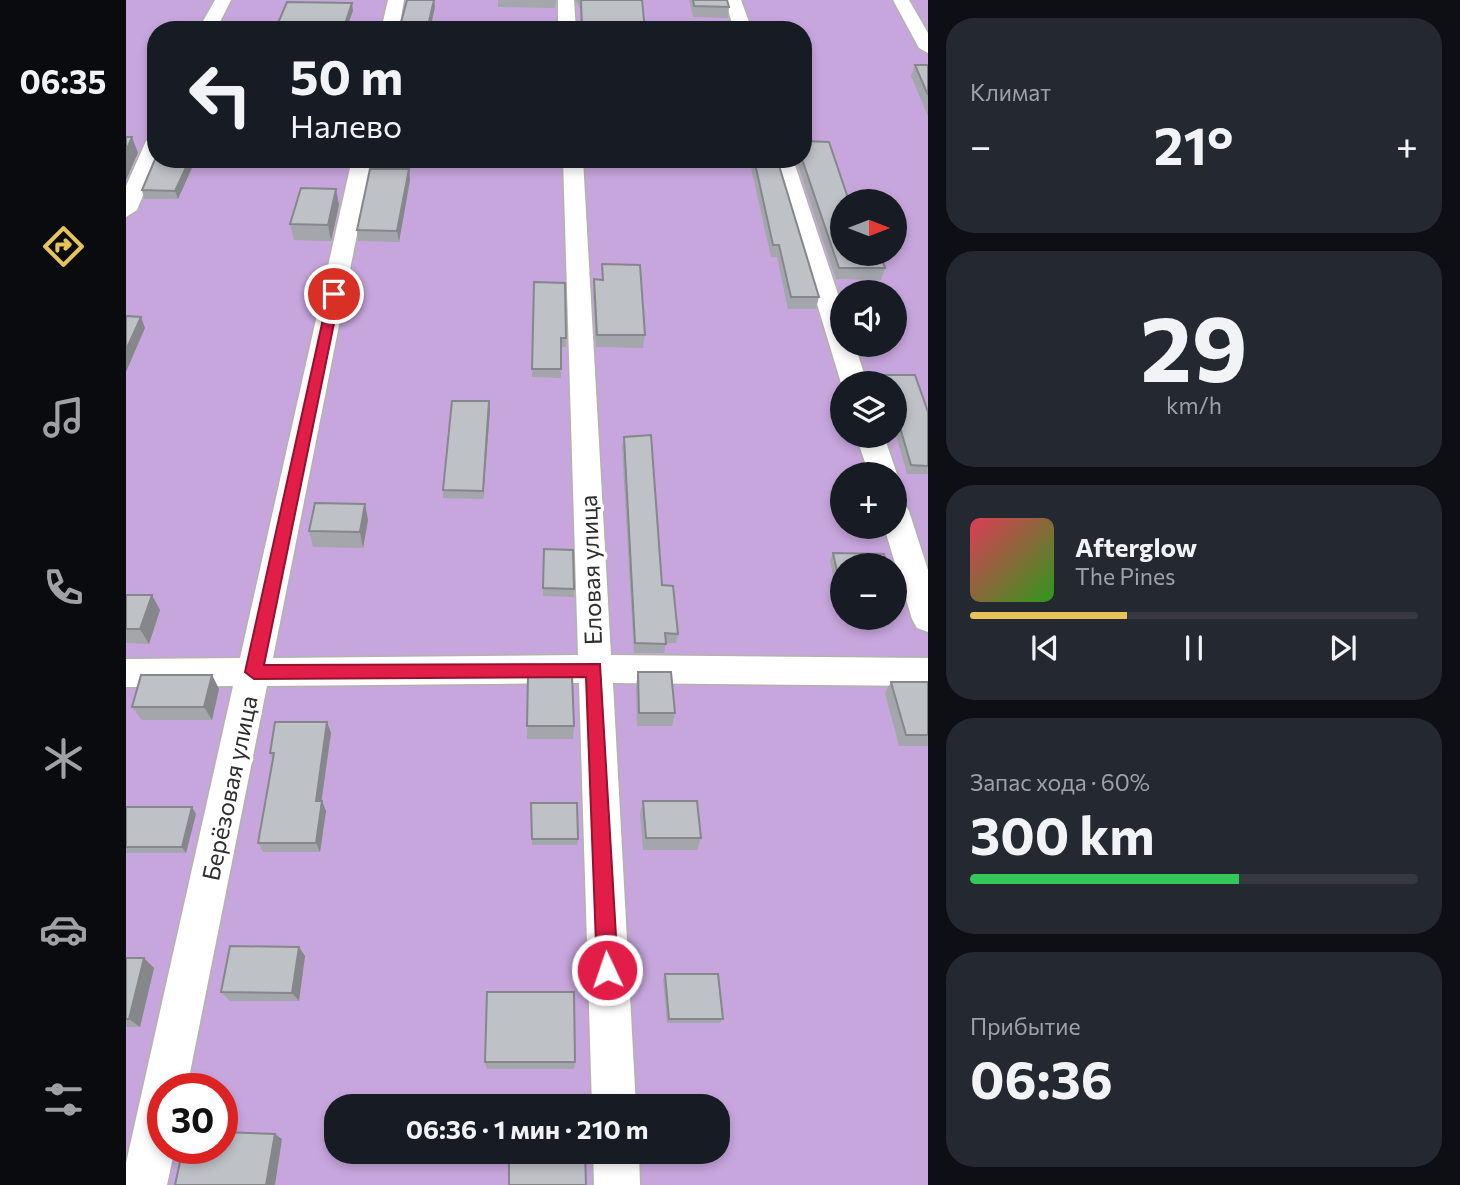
<!DOCTYPE html>
<html lang="ru">
<meta charset="utf-8">
<style>
body{margin:0;font-family:Commissioner,sans-serif;background:#242831;color:#f1f3f6;height:100vh;display:flex;flex-direction:column;font-size:26px;white-space:nowrap}
*{box-sizing:border-box;margin:0}
p{font-size:23px;color:#9ea1a6}
.icon{flex:none;width:38px;height:38px;fill:none;stroke:currentColor;stroke-width:2;stroke-linecap:round;stroke-linejoin:round}
.map{position:relative;flex:1;overflow:hidden}
.drawer{display:flex;flex-direction:column;gap:18px;padding:18px;background:#0d0f14;width:532px}
.drawer>*{flex:none}
.banner{position:absolute;left:21px;top:21px;width:665px;height:147px;border-radius:28px;box-shadow:0 4px 10px #0003;background:#171b24;color:#f1f3f6;overflow:hidden}
.needle{width:46px;rotate:90deg}
.fabs{position:absolute;left:704px;top:189px;display:grid;gap:14px}
.fabs a{display:grid;place-items:center;width:77px;height:77px;border-radius:50%;background:#171b24;box-shadow:0 4px 10px #0003;font-size:35px}
.speed{position:absolute;left:21px;top:1073px;display:flex;gap:14px;font-size:35px;font-weight:700;text-align:center}
.speed>*{display:grid;place-content:center;width:91px;height:91px;border-radius:50%;background:#171b24;box-shadow:0 4px 10px #0003;line-height:1}
.speed .limit{border:10px solid #d22;background:#fff;color:#111}
.pin{position:absolute;display:grid;place-items:center;width:60px;height:60px;color:#fff;margin:-30px;border:4px solid #fff;border-radius:50%;box-shadow:0 2px 7px #0007}
.me{position:absolute;width:77px;margin:-38px;rotate:357deg;stroke-linejoin:round;filter:drop-shadow(0 0 5px #0008)}
.turn{display:flex;align-items:center;gap:24px;height:147px;padding:0 28px;font-size:32px}
.turn .icon{width:91px;height:91px;stroke-width:2.5}
.turn b{display:block;font-size:49px;line-height:60px}
.big{font-size:52px;font-weight:700;line-height:1.1}
.drawer .tile{flex:1;display:flex;flex-direction:column;justify-content:center;gap:10px;min-width:0;padding:0 24px;border-radius:28px;background:#242831}
.drawer .dial{align-items:center;gap:0}
.dial b{font-size:91px;line-height:1}
.song{display:flex;align-items:center;gap:21px}
.cover{width:84px;height:84px;border-radius:10px;background:linear-gradient(135deg,hsl(350 70% 55%),hsl(110 70% 35%))}
.played{height:7px;border-radius:4px;background:linear-gradient(90deg,#e6c457 35%,#363941 35%)}
.keys{display:flex;justify-content:space-around;direction:ltr}
.heat{display:flex;justify-content:space-between;align-items:center;font-size:38px;direction:ltr}
.charge{height:10px;border-radius:5px;background:linear-gradient(90deg,#34c759 60%,#363941 0)}
.trip{position:absolute;left:198px;top:1094px;width:406px;height:70px;border-radius:28px;background:#171b24;box-shadow:0 4px 10px #0003;font-weight:700;line-height:70px;text-align:center}
main{display:flex;flex:1;min-height:0}
.tabs{display:flex;flex-direction:column;width:126px;justify-content:space-around;align-items:center;background:#090b0e;color:#9ea1a6}
.tabs .icon{width:49px;height:49px}
.tabs .selected{color:#e6c457}
.tabs b{font-size:32px;color:#f1f3f6}
.map>svg:first-child{display:block}
.green{fill:#c7a6dd;fill-rule:evenodd}
.lines{fill:none;stroke-linecap:round;stroke-linejoin:round}
.minor-casing{stroke:#b5b2ac;stroke-width:3}
.minor{fill:#fff;fill-rule:evenodd}
.wall{fill:#a3a6aa}
.shaded-wall{fill:#85878b}
.building{fill:#bec1c6;stroke:#85878b;stroke-width:2}
.route{fill:#e11d48;stroke:#92132f;stroke-width:2}
.labels{text-anchor:middle;dominant-baseline:central;stroke-width:7;stroke-linejoin:round;paint-order:stroke}
.street-label{font-size:24px;fill:#2e2e2e;stroke:#fff}
</style>
<main>
<nav class="tabs">
<b>06:35</b>
<svg class="icon selected" aria-label="directions" viewBox="0 0 24 24"><path d="M12 3l9 9-9 9-9-9zM9 14v-3h6M13 9l2 2-2 2"/></svg>
<svg class="icon" aria-label="music" viewBox="0 0 24 24"><path d="M9 18V5l10-2v13"/><circle cx="6" cy="18" r="3"/><circle cx="16" cy="16" r="3"/></svg>
<svg class="icon" aria-label="phone" viewBox="0 0 24 24"><path d="M5 4h4l2 5-3 2q2 4 5 5l2-3 5 2v4C11 20 4 13 5 4z"/></svg>
<svg class="icon" aria-label="climate" viewBox="0 0 24 24"><path d="M12 3v18M4 7l16 10M4 17L20 7"/></svg>
<svg class="icon" aria-label="car" viewBox="0 0 24 24"><path d="M5 17H2v-5l4-1 3-4h7l3 4 3 1v5h-3M9 17h6M6 11h13"/><circle cx="7" cy="17" r="2"/><circle cx="17" cy="17" r="2"/></svg>
<svg class="icon" aria-label="filters" viewBox="0 0 24 24"><path d="M4 7h16M4 17h16"/><circle cx="9" cy="7" r="2"/><circle cx="15" cy="17" r="2"/></svg>
</nav>
<div class="map">
<svg width="802" height="1185" viewBox="0 0 802 1185">
<rect width="100%" height="100%" fill="#e3e8ed"/>
<!-- green -->
<path class="green" d="M0,0H802V1185H0ZM30,30H677V159H30ZM716,201H768V254H716ZM716,292H768V345H716ZM716,383H768V436H716ZM716,474H768V527H716ZM716,565H768V618H716ZM37,1088H96V1148H37ZM210,1106H592V1152H210Z"/>
<g class="lines">
<!-- minor casing -->
<g class="minor-casing">
<path id="minor" d="M89,0H105L90,30H72Z
M262,0H278L273,30H255Z
M432,0H448L450,30H432Z
M599,0H615L626,30H608Z
M767,0H783L802,33V53L793,48Z
M30,135V159H32L11,210L0,217V186L20,141Z
M226,159H246L147,658L452,655L437,159H457L485,655L802,658V686L487,683L510,1106H466L453,683L141,686L61,1088H37V1148H49L41,1185H0V1163L107,686L0,687V659L114,658Z
M647,159H667L716,306V345H729L741,383H715Z
M730,436H758L771,474L768,479V474H743Z
M768,500L778,503L783,511L802,570V632L791,628L786,619L758,527H768Z
M467,1152H513L514,1185H468Z"/>
</g>
<!-- minor -->
<use href="#minor" class="minor"/>
</g>
<!-- wall -->
<path class="wall" d="M372,0H430L429,8L372,7Z
M449,0H516L519,30H455L454,8Z
M563,0H601L603,7L602,18L567,17Z
M789,65H802V116L785,76Z
M70,159L52,199H18L16,190Z
M623,159H651L693,297L690,309H662L651,257H645Z
M670,159H677L716,201L759,268L755,280L710,279Z
M283,169L284,180L273,242L232,241L231,230Z
M210,189L213,205L205,241L168,240L164,224Z
M476,264L519,335L517,348L470,347L467,292L468,279L476,280Z
M408,282L440,338V347H435V378L406,377Z
M759,375L802,412V474H781L768,428V383H756Z
M363,401L364,410L357,499L317,498V490Z
M498,437L536,585L552,634L550,643H540L538,653H508L496,447Z
M239,504L242,520L237,548L187,547L183,531Z
M418,549L448,589V597L417,596Z
M707,553L716,565V603H713L704,561Z
M0,595L34,610L23,644L0,643Z
M512,672L549,713L546,726H511L510,686Z
M86,675L93,689L86,720H16L6,707Z
M402,675L448,726L447,739H401Z
M765,682H802V746H773L759,693Z
M201,722L205,733L195,801L200,811L194,852H137L132,843L147,760L144,753Z
M517,801L575,838L571,850H517L514,814Z
M405,803L452,839L451,845H406Z
M0,807H66L70,814L60,853H0Z
M173,947L179,956L173,1001H104L95,992Z
M0,958L28,968L14,1027H0Z
M539,974L597,1019L594,1023H541L537,979Z
M359,1062H449L448,1069H361Z"/>
<!-- shaded-wall -->
<path class="shaded-wall" d="M308,0L309,7L304,30H301Z
M226,3L227,11L220,30H217Z
M6,137L12,153L0,180V151Z
M64,159H70L52,199L49,191Z
M283,169L284,180L273,242L271,231Z
M210,189L213,205L205,241L202,225Z
M15,317L19,328L0,372V350Z
M363,401L364,410L357,499V491Z
M239,504L242,520L237,548L234,532Z
M26,595L34,610L23,644L14,629Z
M86,675L93,689L86,720L78,707Z
M201,722L205,733L194,811L190,801Z
M196,801L200,811L194,852L190,843Z
M66,807L70,814L60,853L56,847Z
M173,947L179,956L173,1001L166,993Z
M18,958L28,968L14,1027L3,1019Z
M149,1134L156,1139L149,1185H140Z"/>
<!-- building -->
<path class="building" d="M281,0H308L301,30H273Z
M455,0H516L519,30L456,29Z
M567,0H601L603,7L568,6Z
M161,2L226,3L217,30H149Z
M789,65H802V95Z
M0,137H6L0,151Z
M677,141L703,142L723,201H716V254H754L759,268H713L676,159Z
M30,157V159H64L49,191L16,190Z
M628,159H651L693,297H665L653,245H647Z
M244,169H283L271,231L231,230Z
M175,188L210,189L202,225L164,224Z
M476,264L514,265L519,335H471L468,279L477,280Z
M408,282L439,283L440,338H435V369H406Z
M0,316L15,317L0,350Z
M759,375H789L802,412V466L785,465L768,407V383H762Z
M326,401H363L357,491L317,490Z
M525,435L536,585L547,586L552,634L539,633L540,644L509,643L498,437Z
M189,503L239,504L234,532L183,531Z
M418,549L447,550L448,589L417,588Z
M707,553L758,554L761,565H716V593Z
M0,595H26L14,629H0Z
M512,672H545L549,713H513Z
M15,675H86L78,707H6Z
M402,675H446L448,726H401Z
M765,682H802V735H780Z
M149,722H201L190,801H196L190,843H132L148,753H144Z
M517,801H571L575,838H520Z
M405,803H451L452,839H406Z
M0,807H66L56,847H0Z
M104,946L173,947L166,993L95,992Z
M0,958H18L3,1019H0Z
M539,974H592L597,1019H543Z
M361,992H448L449,1062H359Z
M96,1132L149,1134L140,1185H49L57,1148H96Z
M383,1152H459L460,1185H383Z"/>
<!-- route -->
<path class="route" d="M203,292L214,294L138,665L474,664L492,970L489,977L481,980L474,977L471,970L460,677L128,679L119,672Z"/>
<g class="labels">
<!-- street labels -->
<g class="street-label">
<text transform="translate(464 570) rotate(-92)">Еловая улица</text>
<text transform="translate(103 788) rotate(-78)">Берёзовая улица</text>
</g>
</g>
</svg>
<div class="fabs">
<a><svg class="needle" viewBox="-14 -14 28 28"><path d="M0-13l5 13h-10z" fill="#e53935"/><path d="M0 13l5-13h-10z" fill="#9ea1a6"/></svg></a>
<a><svg class="icon" aria-label="sound" viewBox="0 0 24 24"><path d="M4 9h4l5-4v14l-5-4H4zM17 9q2 3 0 6"/></svg></a>
<a><svg class="icon" aria-label="layers" viewBox="0 0 24 24"><path d="M12 4l9 5-9 5-9-5zM3 14l9 5 9-5"/></svg></a>
<a>+</a>
<a>−</a>
</div>
<div class="speed"><div class="limit">30</div></div>
<div class="pin" style="left:208px;top:294px;background:#d93025"><svg class="icon" aria-label="arrive" viewBox="0 0 24 24"><path d="M6 21V4h12l-3 4 3 4H6"/></svg></div>
<svg class="me" style="left:481px;top:970px" viewBox="-20 -20 40 40"><circle r="17" fill="#e11d48" stroke="#fff" stroke-width="3"/><path d="M0-11L8 9 0 5-8 9z" fill="#fff"/></svg>
<div class="trip">06:36 · 1 мин · 210 m</div>
<div class="banner">
<div class="turn"><svg class="icon" aria-label="left" viewBox="0 0 24 24"><path d="M17 20v-9H6M10 6l-5 5 5 5"/></svg><div><b>50 m</b>Налево</div></div>
</div>
</div>
<section class="drawer">
<div class="tile"><p>Климат</p>
<div class="heat"><a>−</a><b class="big">21°</b><a>+</a></div>
</div>
<div class="tile dial"><b>29</b><p>km/h</p></div>
<div class="tile">
<div class="song"><i class="cover"></i><div><b>Afterglow</b><p>The Pines</p></div></div>
<div class="played"></div>
<div class="keys"><svg class="icon" aria-label="previous" viewBox="0 0 24 24"><path d="M18 5L8 12l10 7zM5 5v14"/></svg><svg class="icon" aria-label="pause" viewBox="0 0 24 24"><path d="M8 5v14M16 5v14"/></svg><svg class="icon" aria-label="next" viewBox="0 0 24 24"><path d="M6 5l10 7-10 7zM19 5v14"/></svg></div>
</div>
<div class="tile"><p>Запас хода · 60%</p><b class="big">300 km</b><div class="charge"></div></div>
<div class="tile"><p>Прибытие</p><b class="big">06:36</b></div>
</section>
</main>
